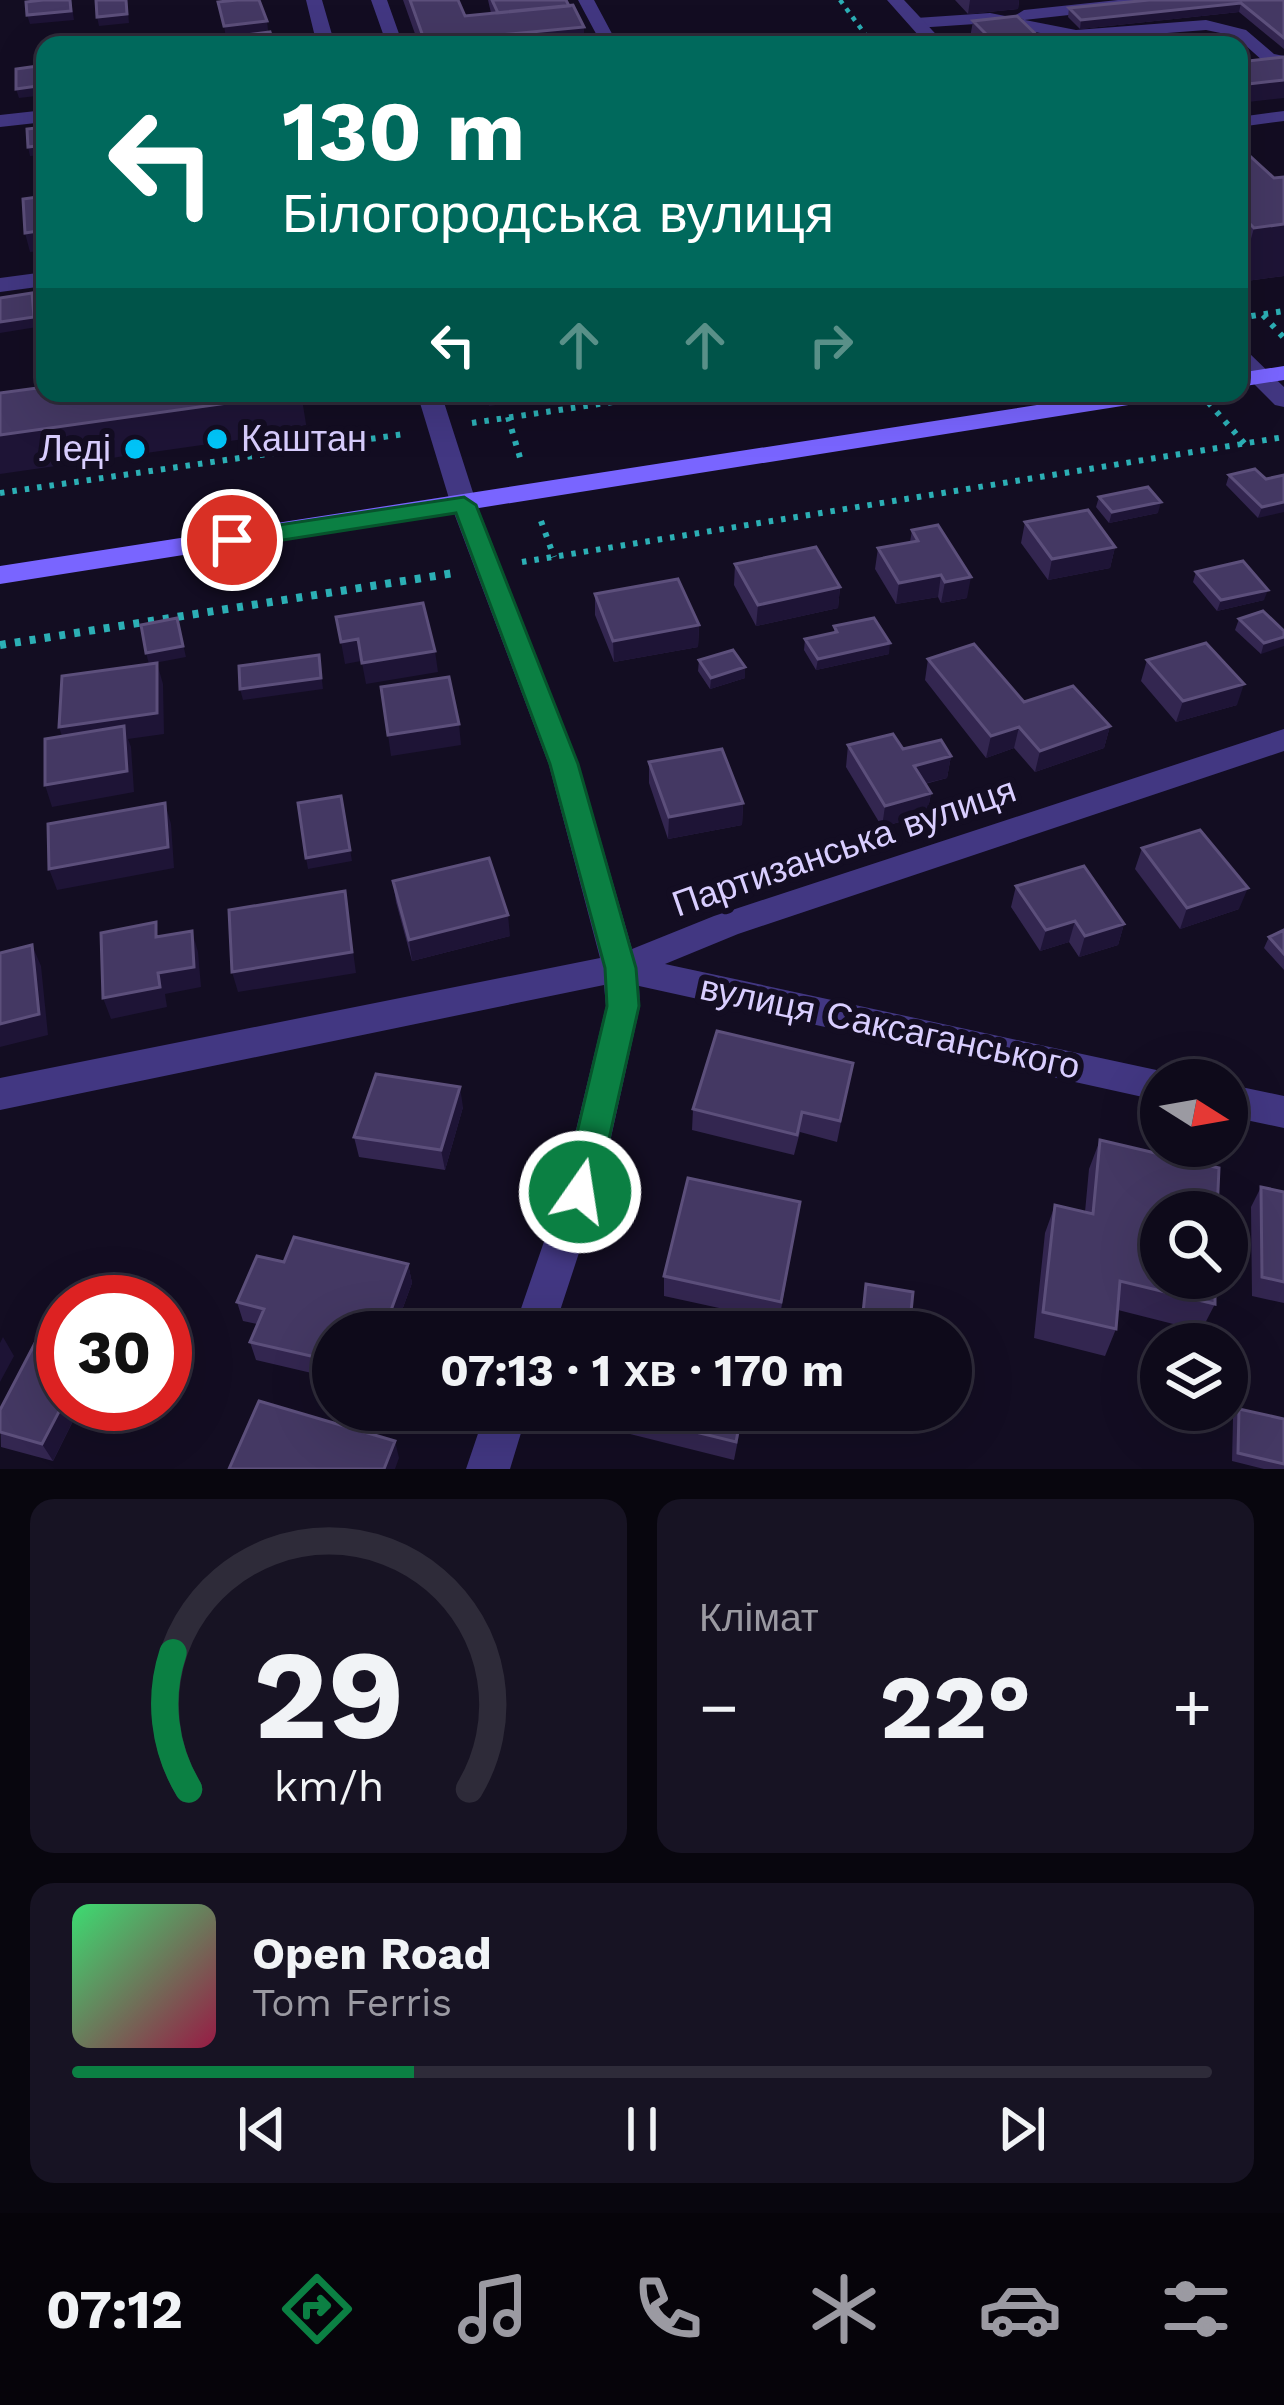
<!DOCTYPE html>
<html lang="uk">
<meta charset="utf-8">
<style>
body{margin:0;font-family:"Work Sans",sans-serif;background:#171323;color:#f1f3f6;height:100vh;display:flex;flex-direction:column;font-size:45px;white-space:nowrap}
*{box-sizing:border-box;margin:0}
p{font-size:39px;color:#9b9aa2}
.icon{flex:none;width:66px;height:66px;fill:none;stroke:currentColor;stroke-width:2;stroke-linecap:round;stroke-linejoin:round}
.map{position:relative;height:1469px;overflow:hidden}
.sheet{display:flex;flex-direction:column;gap:30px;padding:30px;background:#08060e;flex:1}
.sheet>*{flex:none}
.guide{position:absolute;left:36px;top:36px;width:1212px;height:366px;border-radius:24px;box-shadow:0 12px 48px #0002,0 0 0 3px #2e2b39;background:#00695c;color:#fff;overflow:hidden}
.needle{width:78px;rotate:101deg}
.tools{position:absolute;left:1140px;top:1059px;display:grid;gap:24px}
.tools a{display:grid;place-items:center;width:108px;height:108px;border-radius:50%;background:#0e0a1a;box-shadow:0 12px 48px #0002,0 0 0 3px #2e2b39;font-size:60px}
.speed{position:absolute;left:36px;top:1275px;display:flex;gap:24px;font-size:60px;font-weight:700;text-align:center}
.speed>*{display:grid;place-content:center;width:156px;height:156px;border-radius:50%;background:#0e0a1a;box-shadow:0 12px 48px #0002,0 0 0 3px #2e2b39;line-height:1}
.speed .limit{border:18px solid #d22;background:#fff;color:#111}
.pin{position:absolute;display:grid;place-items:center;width:102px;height:102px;color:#fff;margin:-51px;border:6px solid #fff;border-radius:50%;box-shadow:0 3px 12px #0007}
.me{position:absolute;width:132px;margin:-66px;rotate:13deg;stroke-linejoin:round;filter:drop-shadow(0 0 9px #0008)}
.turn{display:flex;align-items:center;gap:42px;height:252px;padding:0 48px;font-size:54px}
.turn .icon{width:156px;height:156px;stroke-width:2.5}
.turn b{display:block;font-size:84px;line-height:102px}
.lanes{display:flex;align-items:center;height:114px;padding:0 48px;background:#0003;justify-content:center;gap:60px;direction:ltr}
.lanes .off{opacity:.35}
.big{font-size:90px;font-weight:700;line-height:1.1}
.sheet .widget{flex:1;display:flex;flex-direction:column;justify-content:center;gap:18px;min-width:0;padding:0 42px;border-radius:24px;background:#171323}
.sheet .dial{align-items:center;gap:0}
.dial svg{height:312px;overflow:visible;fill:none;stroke:#2e2b39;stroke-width:7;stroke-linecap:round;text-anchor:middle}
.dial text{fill:#f1f3f6;stroke:none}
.song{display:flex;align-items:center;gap:36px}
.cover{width:144px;height:144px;border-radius:18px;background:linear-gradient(135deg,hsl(140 70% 55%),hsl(340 70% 35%))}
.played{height:12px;border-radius:6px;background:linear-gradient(90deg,#0b8043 30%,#2e2b39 30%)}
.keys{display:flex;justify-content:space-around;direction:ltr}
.heat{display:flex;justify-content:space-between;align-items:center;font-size:66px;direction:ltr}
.sheet .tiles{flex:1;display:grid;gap:30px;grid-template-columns:1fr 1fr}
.widget:last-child{grid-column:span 2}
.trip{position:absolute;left:312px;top:1311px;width:660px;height:120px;border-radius:60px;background:#0e0a1a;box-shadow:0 12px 48px #0002,0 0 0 3px #2e2b39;font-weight:700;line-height:120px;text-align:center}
.dock{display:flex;height:192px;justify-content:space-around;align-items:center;background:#06040a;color:#9b9aa2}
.dock .icon{width:84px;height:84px}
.dock .active{color:#0b8043}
.dock b{font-size:54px;color:#f1f3f6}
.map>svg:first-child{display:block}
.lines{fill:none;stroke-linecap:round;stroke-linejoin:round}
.path-far2{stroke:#2cafb5;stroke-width:4.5;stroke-dasharray:4.5 6;stroke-linecap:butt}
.path-far1{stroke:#2cafb5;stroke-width:6;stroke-dasharray:4.5 8;stroke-linecap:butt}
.path{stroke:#2cafb5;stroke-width:8;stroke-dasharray:6 9;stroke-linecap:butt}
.lane{fill:#423782;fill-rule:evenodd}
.street{fill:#423782;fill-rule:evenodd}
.secondary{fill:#7965ff;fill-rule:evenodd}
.wall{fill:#332650}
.shaded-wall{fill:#1e1436}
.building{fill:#443863;stroke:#5c4f7b;stroke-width:3}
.route{fill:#0b8043;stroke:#07532c;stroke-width:3}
.poi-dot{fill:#00c5f9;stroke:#130d22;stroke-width:4.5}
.labels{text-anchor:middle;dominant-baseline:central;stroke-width:12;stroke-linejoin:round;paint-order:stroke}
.poi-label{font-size:36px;fill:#d9ceff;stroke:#130d22;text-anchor:start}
.street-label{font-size:36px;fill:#d9ceff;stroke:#130d22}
</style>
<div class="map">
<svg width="1284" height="1469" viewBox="0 0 1284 1469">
<rect width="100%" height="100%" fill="#130d22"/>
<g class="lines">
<!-- path-far2 -->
<path class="path-far2" d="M840,0L873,45"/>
<!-- path-far1 -->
<path class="path-far1" d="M1263,315L1284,338
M1239,318L1284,311
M1200,393L1245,444
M508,417L521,461
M472,423L673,393
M0,493L404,434
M541,521L554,557
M522,562L1284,437"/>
<!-- path -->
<path class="path" d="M0,645L454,573"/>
<!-- lane -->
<path class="lane" d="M371,0H387L403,45H387Z
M578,0H594L618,45H602Z
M1118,0H1167L1159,5L1024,20L1016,15L1024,10Z
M990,13L1076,30L1206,20L1246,30L1274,54L1284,56V66L1263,61L1235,36L1206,30L1076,40L990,23L916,28L908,23L916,18Z
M1284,111V121L1239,127V117Z"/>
<!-- street -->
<path class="street" d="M306,0H322L335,45H317Z
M887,0H904L946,45H927Z
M45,110V122L0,127V115Z
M45,272V286L0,292V278Z
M1239,349L1247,351L1284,387V407L1275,405L1239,369Z
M417,393H441L477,505L579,765L632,949L714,916L1284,729V751L738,934L665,964L1161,1071L1176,1080H1161V1101L639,986L640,1006L599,1192L553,1332H513L561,1192L606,1006L604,985L0,1110V1078L600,958L549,765L451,505Z
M1227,1084L1284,1096V1128L1227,1116Z
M486,1410H528L510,1469H466Z"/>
<!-- secondary -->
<path class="secondary" d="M1284,366V380L1239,387V373Z
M1114,393H1172L1160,400L0,584V566Z"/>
</g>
<!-- wall -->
<path class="wall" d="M403,0H458L465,16L491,13L488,0H566L584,45H419Z
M955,0H1019L1018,9L968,14Z
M1284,0V49L1239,12L1080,29L1068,17L1069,8Z
M973,21L1047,45H977L970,38Z
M1239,146L1274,178L1284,177V276L1239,282Z
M1229,475L1266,479L1284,475L1258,518L1226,485Z
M1099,497L1158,513L1109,523L1096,507Z
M1025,522L1115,547L1110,568L1048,580L1021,543Z
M912,530L967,598L941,603L938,597L896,604L875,569L878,548L910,542Z
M735,564L840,587L838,608L756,626L734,585Z
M1196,572L1264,600L1217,611L1193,582Z
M595,594L699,625L698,647L614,662L595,615Z
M1239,619L1284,631L1261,654L1235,630Z
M834,626L889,654L816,670L804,650L805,639L834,633Z
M928,659L1024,702L1110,726L1104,748L1035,772L1014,748L986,758L925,680Z
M699,660L745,678L710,689L698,671Z
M1147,660L1237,705L1176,722L1141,681Z
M848,745L903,749L951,756L947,778L925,784L931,793L927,814L882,827L846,767Z
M649,762L743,803L742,825L668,839L649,783Z
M1142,848L1239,909L1180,929L1135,869Z
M393,881L510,936L412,961L396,902Z
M1016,886L1124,924L1118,945L1079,957L1069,942L1040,951L1011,907Z
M1284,930V970L1264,948L1269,937Z
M853,1063L837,1142L800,1132L794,1155L692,1130L693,1109Z
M463,1107L445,1170L359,1157L354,1137Z
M1100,1140L1215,1304L1201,1331L1118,1310L1116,1329L1105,1356L1034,1338L1045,1233L1055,1205L1085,1212L1089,1169Z
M1261,1187L1284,1192V1303L1252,1296L1251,1207Z
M800,1202L779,1321L664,1296V1276Z
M284,1262L408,1264L412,1283L394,1332H333V1378L256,1360L250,1342L257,1324L243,1321L237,1302Z
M63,1404H118L111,1417L79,1409L53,1461L1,1447L0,1410Z
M1239,1409L1284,1419V1469H1264L1232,1461L1233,1418Z
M744,1410L734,1460L618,1431V1413Z"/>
<!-- shaded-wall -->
<path class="shaded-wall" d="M71,0L74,20L30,24L27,15Z
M127,0L129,23L99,26L97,17Z
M970,0H1019L1018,9L968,14Z
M1241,3L1239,12L1080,29L1081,20Z
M267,21L269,39L227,44L224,26Z
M584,27V45H425V42Z
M1284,80V98L1239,103V85Z
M45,85V95L19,98L16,89Z
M45,145V155L30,156L28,147Z
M1284,224V276L1239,282L1254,228Z
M45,230V250L30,252L25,233Z
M32,293L37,327L0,333V322Z
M301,393L307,430L0,474V435Z
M488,393H575L489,406Z
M1161,502L1158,513L1109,523L1112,512Z
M1284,502V512L1258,518L1262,507Z
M1115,547L1110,568L1048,580L1052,559Z
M941,575L938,597L896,604L899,583Z
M971,577L967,598L941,603L945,582Z
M840,587L838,608L756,626L758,605Z
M1268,590L1264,600L1217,611L1221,600Z
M177,618L186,657L149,664L146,653Z
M699,625L698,647L614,662L613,641Z
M1284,637V646L1261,654L1264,643Z
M358,639L361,661L345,664L341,642Z
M890,643L889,654L816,670L818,659Z
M435,651L438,672L366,684L362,663Z
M319,655L323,689L243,700L240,689Z
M157,663L163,684L164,734L128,739L131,747L134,792L52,807L45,785L66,748L59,727Z
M745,667V678L710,689L711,678Z
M1244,684L1237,705L1176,722L1183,701Z
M459,724L461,745L391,756L388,735Z
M1110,726L1104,748L1035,772L1040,751Z
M1019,727L1014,748L986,758L991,736Z
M951,756L947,778L910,787L914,766Z
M931,793L927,814L882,827L885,806Z
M341,796L352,861L308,869L306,858Z
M165,803L171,824L174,868L57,890L49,869Z
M743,803L742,825L668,839L669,817Z
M1248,888L1239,909L1180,929L1187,908Z
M345,891L356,973L238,992L232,972Z
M508,915L510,936L412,961L409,940Z
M1075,921L1069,942L1040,951L1046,930Z
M1124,924L1118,945L1079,957L1085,936Z
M192,931L198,952L201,987L165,994L167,1007L111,1019L103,998L158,973Z
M32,945L41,966L48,1035L0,1047V1024Z
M460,1087L463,1107L445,1170L441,1150Z
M408,1264L412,1283L394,1332H383Z
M3,1337L14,1356L0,1382V1343Z
M63,1404H76L79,1409L53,1461L42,1444Z
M105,1404H118L111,1417Z
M395,1441L399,1458L395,1469H384Z"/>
<!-- building -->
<path class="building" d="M43,0H70L71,11L27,15L26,2Z
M96,0H126L127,14L97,17Z
M237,0H259L267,21L224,26L218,2Z
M410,0H458L465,16L573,5L584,27L425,42Z
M492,0H566L569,6L498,13Z
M1149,0H1284V38L1241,3L1081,20L1069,8Z
M1017,16L1047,45H997L973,21Z
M270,32L274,45H231L229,37Z
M106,38L107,45H86V40Z
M77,39L78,45H59V41Z
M1284,57V80L1239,85V62Z
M45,65V85L16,89V69Z
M45,127V145L28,147L27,129Z
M1239,146L1274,178L1284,177V224L1254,228L1239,213Z
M45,196V230L25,233L23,199Z
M32,293L34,317L0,322V298Z
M45,387V393H299L0,435V393Z
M1255,469L1266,479L1284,475V502L1262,507L1229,475Z
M1148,487L1161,502L1112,512L1099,497Z
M1088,510L1115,547L1052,559L1025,522Z
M938,525L971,577L945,582L941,575L899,583L878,548L918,541L912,530Z
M816,547L840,587L758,605L735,564Z
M1243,561L1268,590L1221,600L1196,572Z
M678,579L699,625L613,641L595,594Z
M423,603L435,651L362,663L358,639L341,642L336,617Z
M1263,611L1284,631V637L1264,643L1239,619Z
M177,618L183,646L146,653L141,625Z
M874,618L890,643L818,659L805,639L837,632L834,626Z
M1206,643L1244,684L1183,701L1147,660Z
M974,644L1024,702L1073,686L1110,726L1040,751L1019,727L991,736L928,659Z
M733,650L745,667L711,678L699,660Z
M319,655L321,678L240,689L239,666Z
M157,663V713L59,727L62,676Z
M449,677L459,724L388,735L381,687Z
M124,726L127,771L45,785V739Z
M893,734L903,749L941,740L951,756L914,766L931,793L885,806L848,745Z
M722,749L743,803L669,817L649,762Z
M341,796L350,850L306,858L298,803Z
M165,803L168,847L49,869L48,824Z
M1200,830L1248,888L1187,908L1142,848Z
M489,858L508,915L409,940L393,881Z
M1084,866L1124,924L1085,936L1075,921L1046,930L1016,886Z
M345,891L352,952L232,972L229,910Z
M156,922V937L192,931L194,967L158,973L160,987L103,998L101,933Z
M1284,930V954L1269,937Z
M32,945L39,1014L0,1024V953Z
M717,1031L853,1063L840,1121L802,1112L797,1135L693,1109Z
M376,1074L460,1087L441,1150L354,1137Z
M1100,1140L1219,1168L1217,1212H1161V1278H1215V1304L1120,1281L1116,1329L1043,1312L1055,1205L1093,1214Z
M688,1178L800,1202L781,1302L664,1276Z
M1261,1187L1284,1192V1282L1262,1277Z
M294,1237L408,1264L383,1332H333V1361L250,1342L264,1309L237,1302L257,1256L284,1262Z
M866,1284L913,1292L909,1332H861Z
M46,1322L63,1327V1404L42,1444L0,1432V1410Z
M259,1401L395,1441L384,1469H229Z
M1239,1409L1284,1419V1464L1238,1453Z
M619,1410H742L736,1442L618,1413Z"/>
<!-- route -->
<path class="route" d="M464,497L476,505L578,764L636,968L639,1006L597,1192L592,1203L580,1208L568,1203L563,1192L607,1006L605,968L550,764L456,513L232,548L220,540L232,532Z"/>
<!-- markers -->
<g class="poi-dot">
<circle cx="217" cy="439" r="12"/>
<circle cx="135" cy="449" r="12"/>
</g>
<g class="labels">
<!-- poi labels -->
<g class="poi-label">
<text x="241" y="439">Каштан</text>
<text x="111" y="449" text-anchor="end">Леді</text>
</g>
<!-- street labels -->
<g class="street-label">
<text transform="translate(844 847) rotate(-19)">Партизанська вулиця</text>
<text transform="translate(890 1027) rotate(12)">вулиця Саксаганського</text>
</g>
</g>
</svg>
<div class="tools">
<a><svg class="needle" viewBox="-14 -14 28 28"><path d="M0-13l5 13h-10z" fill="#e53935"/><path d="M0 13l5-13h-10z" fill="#9b9aa2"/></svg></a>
<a><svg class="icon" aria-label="search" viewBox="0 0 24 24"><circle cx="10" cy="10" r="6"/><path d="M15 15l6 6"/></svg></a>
<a><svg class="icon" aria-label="layers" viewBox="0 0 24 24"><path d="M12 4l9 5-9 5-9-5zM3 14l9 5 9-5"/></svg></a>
</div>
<div class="speed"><div class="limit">30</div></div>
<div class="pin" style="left:232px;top:540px;background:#d93025"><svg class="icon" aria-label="arrive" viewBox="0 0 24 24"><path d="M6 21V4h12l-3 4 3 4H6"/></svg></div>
<svg class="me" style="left:580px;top:1192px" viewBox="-20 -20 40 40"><circle r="17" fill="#0b8043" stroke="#fff" stroke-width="3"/><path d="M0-11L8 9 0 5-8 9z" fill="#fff"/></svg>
<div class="trip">07:13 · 1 хв · 170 m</div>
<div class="guide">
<div class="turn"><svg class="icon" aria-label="left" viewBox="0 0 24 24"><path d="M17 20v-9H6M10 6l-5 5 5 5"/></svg><div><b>130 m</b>Білогородська вулиця</div></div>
<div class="lanes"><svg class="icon" aria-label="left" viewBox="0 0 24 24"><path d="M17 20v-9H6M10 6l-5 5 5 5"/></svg><svg class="icon off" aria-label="ahead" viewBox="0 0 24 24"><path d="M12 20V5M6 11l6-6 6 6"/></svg><svg class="icon off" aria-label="ahead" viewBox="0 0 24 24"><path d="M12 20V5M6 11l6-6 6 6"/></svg><svg class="icon off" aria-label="right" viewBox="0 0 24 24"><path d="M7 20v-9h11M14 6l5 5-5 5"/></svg></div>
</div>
</div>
<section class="sheet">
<div class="tiles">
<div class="widget dial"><svg viewBox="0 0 100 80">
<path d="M14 69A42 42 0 1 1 86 69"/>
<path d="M14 69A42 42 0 0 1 10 34" stroke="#0b8043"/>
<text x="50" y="56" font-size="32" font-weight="700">29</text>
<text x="50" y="72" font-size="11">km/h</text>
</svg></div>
<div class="widget"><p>Клімат</p>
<div class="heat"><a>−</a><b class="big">22°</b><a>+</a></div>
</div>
<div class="widget">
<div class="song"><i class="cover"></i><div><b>Open Road</b><p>Tom Ferris</p></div></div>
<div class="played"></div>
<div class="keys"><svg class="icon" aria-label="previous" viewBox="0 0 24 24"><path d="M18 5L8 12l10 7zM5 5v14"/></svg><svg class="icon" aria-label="pause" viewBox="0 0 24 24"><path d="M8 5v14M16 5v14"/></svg><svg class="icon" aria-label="next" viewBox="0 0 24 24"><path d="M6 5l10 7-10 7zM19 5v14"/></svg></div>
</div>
</div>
</section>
<nav class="dock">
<b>07:12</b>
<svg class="icon active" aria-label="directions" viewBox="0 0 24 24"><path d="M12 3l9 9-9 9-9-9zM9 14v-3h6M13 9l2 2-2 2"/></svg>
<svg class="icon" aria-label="music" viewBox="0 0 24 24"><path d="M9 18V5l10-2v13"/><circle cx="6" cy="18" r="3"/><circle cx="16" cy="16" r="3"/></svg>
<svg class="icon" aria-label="phone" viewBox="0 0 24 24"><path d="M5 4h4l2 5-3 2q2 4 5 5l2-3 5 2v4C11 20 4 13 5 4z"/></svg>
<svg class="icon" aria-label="climate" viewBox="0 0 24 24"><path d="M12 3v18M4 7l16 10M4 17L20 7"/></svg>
<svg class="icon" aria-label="car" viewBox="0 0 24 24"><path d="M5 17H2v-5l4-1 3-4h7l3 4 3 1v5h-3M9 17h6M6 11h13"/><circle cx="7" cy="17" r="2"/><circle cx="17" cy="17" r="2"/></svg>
<svg class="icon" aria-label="filters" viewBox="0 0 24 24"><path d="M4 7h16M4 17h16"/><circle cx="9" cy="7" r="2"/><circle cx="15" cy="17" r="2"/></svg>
</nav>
